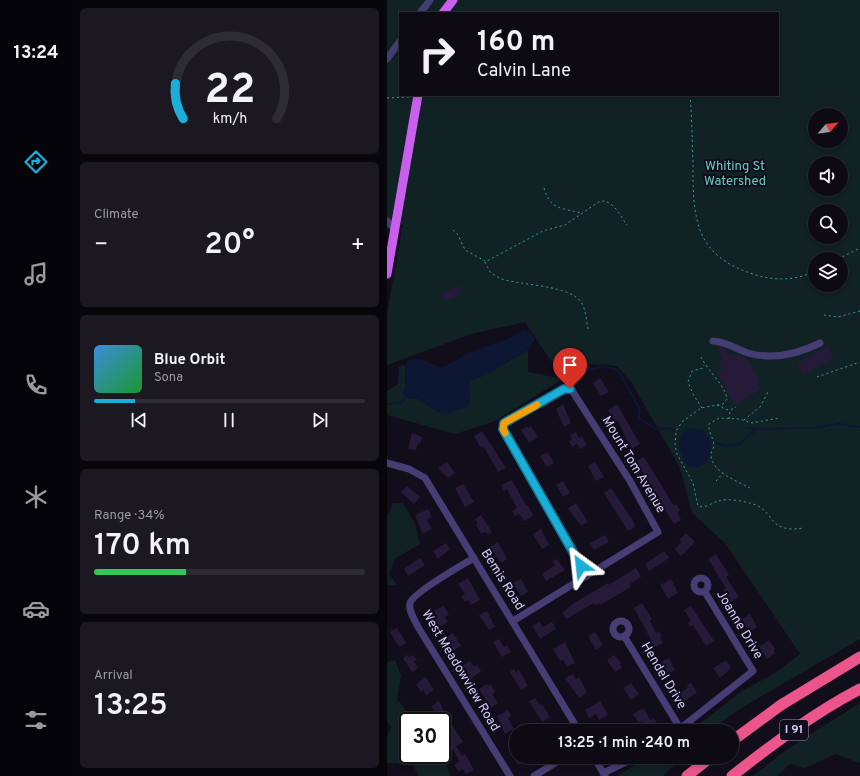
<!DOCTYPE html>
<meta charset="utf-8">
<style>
body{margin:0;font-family:Overpass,sans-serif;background:#1b1822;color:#f1f3f6;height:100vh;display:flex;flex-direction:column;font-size:15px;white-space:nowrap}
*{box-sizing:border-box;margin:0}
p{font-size:13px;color:#9a9aa0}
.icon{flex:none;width:22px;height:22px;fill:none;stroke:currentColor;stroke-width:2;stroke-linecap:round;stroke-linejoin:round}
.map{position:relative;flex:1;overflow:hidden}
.details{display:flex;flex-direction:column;gap:8px;padding:8px;background:#07060b;width:315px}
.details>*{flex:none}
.hud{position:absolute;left:12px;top:12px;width:380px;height:84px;border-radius:0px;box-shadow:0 2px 6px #0003,0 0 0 1px #2d2b34;background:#0d0a14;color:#f1f3f6;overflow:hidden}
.needle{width:26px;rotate:62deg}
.fabs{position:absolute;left:421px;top:108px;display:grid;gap:8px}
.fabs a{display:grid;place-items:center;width:40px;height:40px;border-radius:50%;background:#0d0a14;box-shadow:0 2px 6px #0003,0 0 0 1px #2d2b34;font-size:20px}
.speed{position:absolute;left:12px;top:712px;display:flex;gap:8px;font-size:20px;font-weight:700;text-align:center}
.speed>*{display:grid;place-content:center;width:52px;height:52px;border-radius:50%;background:#0d0a14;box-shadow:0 2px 6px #0003,0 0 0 1px #2d2b34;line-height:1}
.speed .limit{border:2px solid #111;border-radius:6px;background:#fff;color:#111}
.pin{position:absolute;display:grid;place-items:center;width:34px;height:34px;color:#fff;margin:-41px -17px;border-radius:50% 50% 50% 0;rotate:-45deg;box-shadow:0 0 4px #0007}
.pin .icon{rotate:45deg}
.me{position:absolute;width:44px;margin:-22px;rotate:330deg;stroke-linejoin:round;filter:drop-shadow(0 0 3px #0008)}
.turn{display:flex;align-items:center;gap:14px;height:84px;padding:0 12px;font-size:18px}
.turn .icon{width:52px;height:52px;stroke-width:2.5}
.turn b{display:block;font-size:28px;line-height:34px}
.big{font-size:30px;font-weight:600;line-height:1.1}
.details .card{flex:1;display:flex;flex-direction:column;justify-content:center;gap:6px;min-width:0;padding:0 14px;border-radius:6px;background:#1b1822}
.details .dial{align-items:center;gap:0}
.dial svg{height:104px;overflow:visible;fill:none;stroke:#2d2b34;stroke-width:7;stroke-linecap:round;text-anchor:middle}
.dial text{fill:#f1f3f6;stroke:none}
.song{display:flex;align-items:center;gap:12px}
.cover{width:48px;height:48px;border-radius:6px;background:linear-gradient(135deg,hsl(210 70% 55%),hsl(130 70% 35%))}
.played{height:4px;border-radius:2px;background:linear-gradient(90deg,#19afd9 15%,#2d2b34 15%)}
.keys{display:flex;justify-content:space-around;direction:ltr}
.heat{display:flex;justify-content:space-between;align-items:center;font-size:22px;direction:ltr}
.charge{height:6px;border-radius:3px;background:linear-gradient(90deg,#34c759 34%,#2d2b34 0)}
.trip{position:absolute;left:122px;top:724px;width:230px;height:40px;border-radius:20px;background:#0d0a14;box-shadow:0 2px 6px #0003,0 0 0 1px #2d2b34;font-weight:600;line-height:40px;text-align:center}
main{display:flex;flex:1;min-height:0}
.tab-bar{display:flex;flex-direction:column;width:72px;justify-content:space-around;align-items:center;background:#050408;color:#9a9aa0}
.tab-bar .icon{width:28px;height:28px}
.tab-bar .current{color:#19afd9}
.tab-bar b{font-size:18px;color:#f1f3f6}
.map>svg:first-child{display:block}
.green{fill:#112224;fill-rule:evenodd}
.water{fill:#0d1733}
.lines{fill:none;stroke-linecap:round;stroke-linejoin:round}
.stream{stroke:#0d1733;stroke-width:2}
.building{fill:#251b39}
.path{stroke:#3a9aa0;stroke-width:1;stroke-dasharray:2 3;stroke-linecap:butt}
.minor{stroke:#463d74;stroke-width:7}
.major{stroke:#c960ed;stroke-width:9}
.highway{stroke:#eb558b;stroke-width:11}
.route-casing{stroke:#10728d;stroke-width:10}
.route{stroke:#19afd9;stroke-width:7}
.slow{stroke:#f59e0b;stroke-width:7}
.labels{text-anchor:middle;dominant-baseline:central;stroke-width:4;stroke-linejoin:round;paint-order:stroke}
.shield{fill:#110d1b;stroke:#9c93b6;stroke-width:1}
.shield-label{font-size:12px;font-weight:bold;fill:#d7ccf9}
.park-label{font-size:13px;fill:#62d0c1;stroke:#110d1b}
.street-label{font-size:13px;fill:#d7ccf9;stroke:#110d1b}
</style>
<main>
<nav class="tab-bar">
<b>13:24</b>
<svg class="icon current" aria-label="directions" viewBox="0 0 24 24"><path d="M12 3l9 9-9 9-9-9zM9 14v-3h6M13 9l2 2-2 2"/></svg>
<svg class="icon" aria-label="music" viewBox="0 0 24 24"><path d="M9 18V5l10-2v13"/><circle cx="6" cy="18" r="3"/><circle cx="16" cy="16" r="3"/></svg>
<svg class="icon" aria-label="phone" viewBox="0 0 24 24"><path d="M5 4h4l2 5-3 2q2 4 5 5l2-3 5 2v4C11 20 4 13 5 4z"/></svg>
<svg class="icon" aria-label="climate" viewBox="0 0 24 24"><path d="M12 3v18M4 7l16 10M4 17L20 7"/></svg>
<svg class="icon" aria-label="car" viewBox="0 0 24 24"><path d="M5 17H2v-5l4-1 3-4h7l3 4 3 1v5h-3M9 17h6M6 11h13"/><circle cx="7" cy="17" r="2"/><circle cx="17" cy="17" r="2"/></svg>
<svg class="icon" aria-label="filters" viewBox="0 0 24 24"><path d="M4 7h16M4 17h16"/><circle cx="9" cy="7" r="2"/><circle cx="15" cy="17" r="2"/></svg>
</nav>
<section class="details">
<div class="card dial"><svg viewBox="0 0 100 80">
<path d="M14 69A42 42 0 1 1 86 69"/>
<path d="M14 69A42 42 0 0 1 8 42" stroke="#19afd9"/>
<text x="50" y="56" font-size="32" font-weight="700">22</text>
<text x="50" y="72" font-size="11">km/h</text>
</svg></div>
<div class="card"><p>Climate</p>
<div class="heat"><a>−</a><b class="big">20°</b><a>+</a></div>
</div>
<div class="card">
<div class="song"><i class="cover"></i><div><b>Blue Orbit</b><p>Sona</p></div></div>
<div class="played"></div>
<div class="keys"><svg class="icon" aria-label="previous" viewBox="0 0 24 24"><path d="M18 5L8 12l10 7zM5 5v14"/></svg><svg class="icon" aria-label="pause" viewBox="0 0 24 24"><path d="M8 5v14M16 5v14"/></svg><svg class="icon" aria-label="next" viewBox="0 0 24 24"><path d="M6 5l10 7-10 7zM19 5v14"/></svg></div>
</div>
<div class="card"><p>Range · 34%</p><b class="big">170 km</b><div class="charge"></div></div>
<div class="card"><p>Arrival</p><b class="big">13:25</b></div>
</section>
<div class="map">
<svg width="473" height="776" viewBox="0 0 473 776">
<rect width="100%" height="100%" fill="#110d1b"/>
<!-- green -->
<path class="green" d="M0,0H473V639L351,710L322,731H303L355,691L388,673L413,654L338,543L305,513L293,468L245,383L230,366L164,361L138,322L84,334L0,365V314L16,224L0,230ZM13,13H391V95H13ZM428,115H454V141H428ZM428,163H454V189H428ZM428,211H454V237H428ZM428,259H454V285H428Z
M141,350V372L176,379L106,422L68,434L0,415V391L11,384L12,366L18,365V383L22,399L29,398L53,413L76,408L83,399L81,386L83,381L100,374Z
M6,503H16L28,524L33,544L9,558L2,574L10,585H0V516Z
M8,660L14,675L10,699L28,721H21V755L55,754L64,776H32L25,764L0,763V736L4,727L0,722V662Z
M473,703V763L449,754L418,768L403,764L390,776H366L399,750Z
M261,757H295L276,776H230Z"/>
<!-- water -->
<path class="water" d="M137,330L144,332L148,340L141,350L100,374L83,381L81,386L83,399L81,406L60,414L53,413L29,398H19L16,392C21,385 17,371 19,362C38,352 44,369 57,367L83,352L121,339Z
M301,428L316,430L324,441C326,452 321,464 311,468L301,466C292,453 286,440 301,428Z"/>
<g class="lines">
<!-- stream -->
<path class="stream" d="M187,368L195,371L214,367L227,368L233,373L252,408V419L270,429L283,428L286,431
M0,404L14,403L19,396
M359,428L369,429
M323,440L337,446L353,444L369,429L424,428L452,424L473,427"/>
</g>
<!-- building -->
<path class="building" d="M72,286L75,295L59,301L55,292Z
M441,346L447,358L416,375L410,363Z
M333,347L337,348L341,356L346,353L348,355L350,354L353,357L359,358L372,378V381L370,383L374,389L348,405L330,373L335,368L331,362L336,359L330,349Z
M213,378L222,392L214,396L206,383Z
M176,404L184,423L177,427L169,409Z
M230,404L253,444L244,449L231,421L228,423L221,410Z
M140,426L141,428L144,426L151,437L142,443L134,430Z
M95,431L119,468L111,472L97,447L94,448L87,436Z
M189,432L192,438L195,436L200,445L193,449L190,444L185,447L182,441L185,440L183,435Z
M25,433L35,437L33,444L31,443L29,450L21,449Z
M161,452L167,463L160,467L153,456Z
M257,457L287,506L289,504L293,510L290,512L294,520L287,524L249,461Z
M60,462L68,473L61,478L51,468Z
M208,462L217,477L209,481L201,466Z
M125,480L138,504L141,506L145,513L146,516L137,521L132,514L128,516L125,511L130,508L120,489L117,491L114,485Z
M176,481L183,493L176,497L169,485Z
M76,484L87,502L78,507L68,488Z
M20,486L33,497L27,504L14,492Z
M224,488L247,522L248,527L241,531L217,493Z
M189,503L201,522L194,526L181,508Z
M41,509L45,517L40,520L45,529L36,534L28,515Z
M94,515L105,532L101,535L99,532L94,534L89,525L91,524L88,519Z
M154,529L162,545L155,549L146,534Z
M299,533L308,542L294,556L288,549L295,542L292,540Z
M218,535L222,542L207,550L203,543Z
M111,542L120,559L114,563L103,547Z
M59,543L63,549L51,559L46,551Z
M277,551L282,558L262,571L258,564Z
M329,554L342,575L339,577L352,597L344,602L336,590L339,588L321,559Z
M33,558L38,565L21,576L17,569Z
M170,559L178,570L159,581L155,574L168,565L166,561Z
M249,568L254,577L243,584L244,587L213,605L212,603L208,605L207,603L179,619L175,613L187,603L221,583L222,585Z
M81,578L93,600L84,605L81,600L78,602L74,596L78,594L71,584Z
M134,579L141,592L134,596L126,583Z
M284,579L291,593L281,599L273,585Z
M255,603L265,619L263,621L269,633L272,631L275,636L273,637L276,643L268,647L247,608Z
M57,606L62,615L58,617L61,622L52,627L48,620L51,618L47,611Z
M304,606L327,641L319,646L306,625L303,627L301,623L304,621L297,610Z
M100,611L108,627L102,630L92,615Z
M363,614L370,627L363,631L361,628L360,629L355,619Z
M153,622L156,627L165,622L169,629L153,639L145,626Z
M10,628L19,643L12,647L3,632Z
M208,632L216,645L209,650L201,636Z
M66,633L74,646L66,650L59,637Z
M112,639L117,647L120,645L124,652L115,657L106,642Z
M382,640L388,649L386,651L388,653L380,659L372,647Z
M178,642L188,663L180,667L176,660L173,661L166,649Z
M20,655L22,657L26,655L30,660L27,661L31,668L25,672L16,658Z
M227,655L234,663L233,664L235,668L228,672L220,660Z
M282,658L288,670L281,674L274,662Z
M339,660L344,668L333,678L326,668Z
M83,661L87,667L90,665L94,671L84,679L76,665Z
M127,669L129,672L132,670L141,686L134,690L123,672Z
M186,674L189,679L192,677L200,693L192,698L178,678Z
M39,677L47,690L39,695L36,690L34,692L29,684Z
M244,683L252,694L244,700L236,688Z
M304,683L310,693L297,701L292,693L301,688L300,685Z
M100,684L101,686L104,685L108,692L105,694L111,703L104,708L92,689Z
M148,698L153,705L155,704L163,717L155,722L142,701Z
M52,701L58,714L76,742L69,746L75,756L78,754L87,770L79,774L76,769L72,772L67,765L72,762L71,758L55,734V721L44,706L49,704L48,703Z
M213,701L221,715L212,720L209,714L202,718L198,710Z
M257,708L263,720L267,718L271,725L260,731L255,722L252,723L246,714Z
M121,710L124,716L121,718L127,729L118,734L110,716Z
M126,757H146L131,765Z"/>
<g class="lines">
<!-- path -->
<path class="path" d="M38,95H45
M303,95C305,117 305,140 306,162C306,216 306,255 366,274C386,281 409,281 428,271
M0,98L23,97
M157,188C163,210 175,208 194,213
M66,230L71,235L78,250L98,261
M451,259L473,248
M437,315L451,317L473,311
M201,329C199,320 199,309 194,302C181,284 132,286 112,278L103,272L98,262L156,231L178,225L213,201C227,200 233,216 240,225
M314,357C321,371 338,385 340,399L336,404L314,408L295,422L289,431L288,445L290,454L306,483L311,506C317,509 325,503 331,501C340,498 357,501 366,504C388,510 380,534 416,528
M430,377L473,362
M330,405C338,408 340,413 349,407
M315,408L306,394L301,382L305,371L316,368L317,365
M342,419L343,411
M357,420L373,407L381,392
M329,481L336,473
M363,488C350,481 324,472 324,454C324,451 327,448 327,445C326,437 321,432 322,424L332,418L353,419L364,423L393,418"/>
<!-- minor -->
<path class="minor" d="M33,13L43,0
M0,59L13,41
M0,221L8,229
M326,341C340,342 349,349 361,353C386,360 411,354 433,343
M0,463L22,469L38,478L192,731
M87,558C75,565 26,593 23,603C21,611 28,620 31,627L123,776
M307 585a7 7 0 1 1 14 0a7 7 0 1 1-14 0Z
M126,621L271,532L243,481L184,389H177L117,423L116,429L200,576
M226 629a8 8 0 1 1 16 0a8 8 0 1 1-16 0Z
M237,636L293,728
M290,731L366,671L318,592
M207,757L218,776
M216,773L250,757
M147,776L178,757"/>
<!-- major -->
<path class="major" d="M56,13L66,0
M0,274L31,95"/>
<!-- highway -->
<path class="highway" d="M345,741L394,705L473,657
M300,776L324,757
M345,776C386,744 427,713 473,689"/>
</g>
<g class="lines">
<!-- route casing -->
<g class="route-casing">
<path id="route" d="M183,389H177L117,423L116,429L194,566"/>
</g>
<!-- route -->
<use href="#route" class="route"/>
<!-- slow -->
<path class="slow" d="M118,433L116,429L117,423L150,405"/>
</g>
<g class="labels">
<!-- shield labels -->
<rect class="shield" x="393" y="720" width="28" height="20" rx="3"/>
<g class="shield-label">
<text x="407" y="730">I 91</text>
</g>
<!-- park labels -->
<g class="park-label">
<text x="348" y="167">Whiting St<tspan x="348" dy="15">Watershed</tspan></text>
</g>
<!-- street labels -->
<g class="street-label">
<text transform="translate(246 465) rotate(59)">Mount Tom Avenue</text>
<text transform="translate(115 580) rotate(58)">Bemis Road</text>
<text transform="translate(352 625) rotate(59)">Joanne Drive</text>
<text transform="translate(73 671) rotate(59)">West Meadowview Road</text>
<text transform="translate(276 676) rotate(59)">Hendel Drive</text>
</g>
</g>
</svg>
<div class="fabs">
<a><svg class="needle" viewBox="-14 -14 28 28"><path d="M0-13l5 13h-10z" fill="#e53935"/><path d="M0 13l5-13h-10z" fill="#9a9aa0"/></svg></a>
<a><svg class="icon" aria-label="sound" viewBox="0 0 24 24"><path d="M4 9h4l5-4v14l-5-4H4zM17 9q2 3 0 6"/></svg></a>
<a><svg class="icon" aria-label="search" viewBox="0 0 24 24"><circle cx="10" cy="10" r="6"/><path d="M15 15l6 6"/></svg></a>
<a><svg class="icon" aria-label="layers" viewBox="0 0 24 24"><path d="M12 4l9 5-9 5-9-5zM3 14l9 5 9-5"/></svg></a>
</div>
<div class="speed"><div class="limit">30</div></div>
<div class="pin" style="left:183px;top:389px;background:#d93025"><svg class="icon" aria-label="arrive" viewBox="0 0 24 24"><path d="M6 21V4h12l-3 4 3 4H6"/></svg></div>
<svg class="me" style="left:194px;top:566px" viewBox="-20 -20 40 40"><path d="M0-17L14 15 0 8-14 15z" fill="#19afd9" stroke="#fff" stroke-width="4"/></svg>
<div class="trip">13:25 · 1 min · 240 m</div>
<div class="hud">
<div class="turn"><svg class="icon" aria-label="right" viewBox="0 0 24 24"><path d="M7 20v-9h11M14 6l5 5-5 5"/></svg><div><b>160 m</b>Calvin Lane</div></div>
</div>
</div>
</main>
